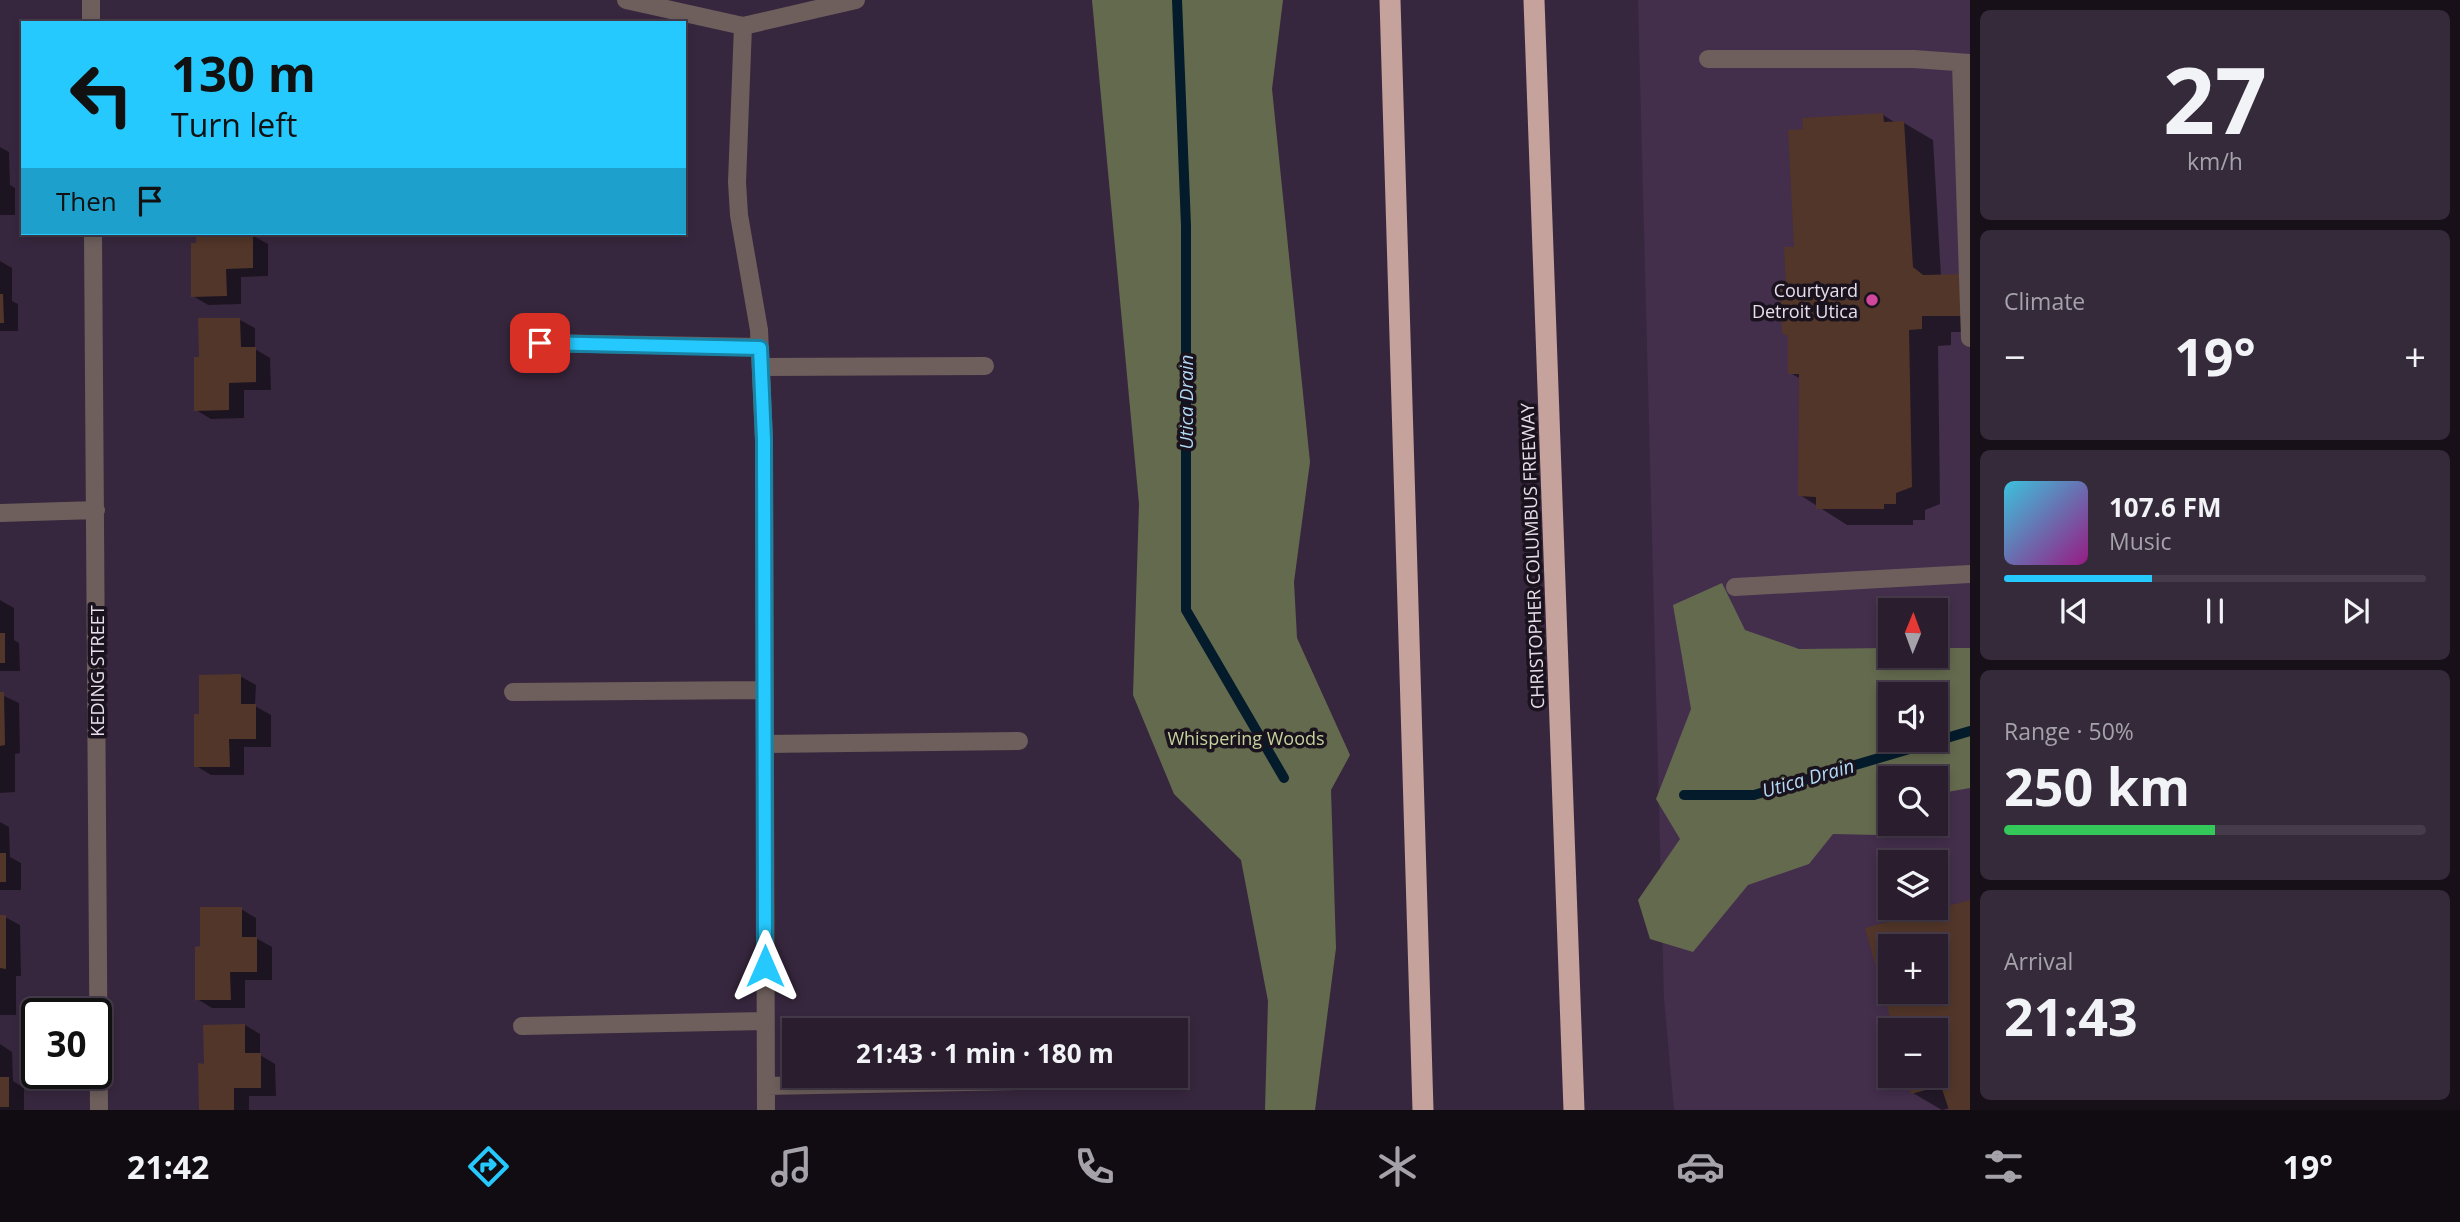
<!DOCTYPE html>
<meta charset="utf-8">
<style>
body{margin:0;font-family:"Open Sans",sans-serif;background:#352a3a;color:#f1f3f6;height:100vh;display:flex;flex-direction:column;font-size:26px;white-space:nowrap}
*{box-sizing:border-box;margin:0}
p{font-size:23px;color:#a5a2aa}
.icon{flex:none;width:38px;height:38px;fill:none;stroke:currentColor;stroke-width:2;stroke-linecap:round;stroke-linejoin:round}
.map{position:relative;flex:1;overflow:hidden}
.side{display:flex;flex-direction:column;gap:10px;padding:10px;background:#171019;width:490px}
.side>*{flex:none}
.top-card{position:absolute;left:21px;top:21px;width:665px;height:214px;border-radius:0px;box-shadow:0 4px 10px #0003,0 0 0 2px #453b4a;background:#25c9fe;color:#111;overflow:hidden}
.needle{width:46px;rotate:1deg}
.tools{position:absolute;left:1878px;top:598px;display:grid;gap:14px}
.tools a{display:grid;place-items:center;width:70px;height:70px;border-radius:0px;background:#291d2e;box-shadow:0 4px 10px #0003,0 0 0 2px #453b4a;font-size:35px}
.speed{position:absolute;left:21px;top:998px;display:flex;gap:14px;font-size:35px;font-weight:700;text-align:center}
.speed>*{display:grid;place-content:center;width:91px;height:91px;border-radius:50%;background:#291d2e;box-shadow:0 4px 10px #0003,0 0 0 2px #453b4a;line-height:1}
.speed .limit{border:4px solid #111;border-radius:10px;background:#fff;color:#111}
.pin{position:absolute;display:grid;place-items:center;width:60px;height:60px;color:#fff;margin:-30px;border-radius:14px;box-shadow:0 4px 10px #0006}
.me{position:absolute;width:77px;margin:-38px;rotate:0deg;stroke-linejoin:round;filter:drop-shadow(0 0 5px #0008)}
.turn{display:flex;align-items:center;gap:24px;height:147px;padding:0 35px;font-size:32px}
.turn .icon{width:91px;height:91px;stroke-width:2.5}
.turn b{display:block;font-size:49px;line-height:60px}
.then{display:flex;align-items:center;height:66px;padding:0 35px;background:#0003;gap:14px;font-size:26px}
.big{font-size:52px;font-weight:700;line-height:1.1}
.side .tile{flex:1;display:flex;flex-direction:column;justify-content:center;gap:10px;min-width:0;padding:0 24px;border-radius:10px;background:#352a3a}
.side .dial{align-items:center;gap:0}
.dial b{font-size:91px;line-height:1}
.song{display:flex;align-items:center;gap:21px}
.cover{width:84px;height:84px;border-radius:10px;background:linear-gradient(135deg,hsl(190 70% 55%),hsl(310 70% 35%))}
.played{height:7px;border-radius:4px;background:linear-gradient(90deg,#25c9fe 35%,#453b4a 35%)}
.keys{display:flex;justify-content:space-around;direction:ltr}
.heat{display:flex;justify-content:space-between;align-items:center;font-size:38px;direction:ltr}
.charge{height:10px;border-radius:5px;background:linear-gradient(90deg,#34c759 50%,#453b4a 0)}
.trip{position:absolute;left:782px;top:1018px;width:406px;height:70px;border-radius:0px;background:#291d2e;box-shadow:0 4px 10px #0003,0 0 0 2px #453b4a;font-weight:700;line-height:70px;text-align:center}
.dock{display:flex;height:112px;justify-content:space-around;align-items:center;background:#100c12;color:#a5a2aa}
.dock .icon{width:49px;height:49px}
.dock .current{color:#25c9fe}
.dock b{font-size:32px;color:#f1f3f6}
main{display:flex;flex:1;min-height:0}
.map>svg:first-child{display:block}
.built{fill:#432e4c;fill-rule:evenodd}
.forest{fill:#646a4e;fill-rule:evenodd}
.shadow{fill:#0007;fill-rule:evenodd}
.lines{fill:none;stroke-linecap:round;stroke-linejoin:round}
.stream{stroke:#031b2b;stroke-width:10}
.building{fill:#523629;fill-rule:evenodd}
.minor{stroke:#6e5f5c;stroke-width:18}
.highway{stroke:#c5a29b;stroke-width:21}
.route-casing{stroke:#1883a5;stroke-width:18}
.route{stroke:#25c9fe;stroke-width:12}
.hotel-dot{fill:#d1479c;stroke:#1a131d;stroke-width:2.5}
.labels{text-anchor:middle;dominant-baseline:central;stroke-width:7;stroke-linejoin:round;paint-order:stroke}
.poi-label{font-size:18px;fill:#e8deed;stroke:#1a131d;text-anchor:end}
.street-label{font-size:18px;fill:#e8deed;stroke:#1a131d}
.park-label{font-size:18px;fill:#c5d29c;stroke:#1a131d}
.water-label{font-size:19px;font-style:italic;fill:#b1d9f6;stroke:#1a131d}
</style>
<main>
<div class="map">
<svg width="1970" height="1110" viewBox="0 0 1970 1110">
<rect width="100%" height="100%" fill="#37273e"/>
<!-- built -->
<path class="built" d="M1638,0H1970V1110H1674L1664,998ZM1890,611H1936V656H1890ZM1890,695H1936V740H1890ZM1890,779H1936V824H1890ZM1890,863H1936V908H1890ZM1890,947H1936V992H1890ZM1890,1031H1936V1076H1890Z"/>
<!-- forest -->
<path class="forest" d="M1092,0H1283L1272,89L1310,462L1294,582L1297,638L1350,755L1331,790L1336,948L1315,1110H1265L1268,1001L1241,860L1174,794L1133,695L1139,504Z
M1722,583L1745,630L1799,649L1890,648V656H1936V648H1970V788L1936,794V779H1890V817L1879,835L1833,834L1809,864L1748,885L1693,952L1650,939L1638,900L1680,839L1656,799L1691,709L1673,605ZM1890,695H1936V740H1890Z"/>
<!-- shadow -->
<path class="shadow" d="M1883,115L1896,123H1904L1933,140L1941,276L1970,332H1951V345L1938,346L1940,504L1925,510V520H1913V525H1847L1800,495L1801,379L1790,373L1788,286L1796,249Z
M0,147L9,152L10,185L15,188V215H0Z
M198,233H252V235L268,244V276L241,277V304L208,305L193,296Z
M0,261L12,268V301L18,304V331H0Z
M240,320L255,328V349L270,358L271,390H244V418L211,419L196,410Z
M0,600L14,608V640L19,643L20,671H0Z
M240,676L256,685L255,706L271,715V747H244V775H211L196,766L201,716Z
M0,694L19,703L20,753L15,754V792L0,793Z
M0,822L9,827L10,857L21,863V890H0Z
M1970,901V1110H1951L1950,1108L1942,1110L1913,1093L1936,1076V1031H1895L1867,930ZM1890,947H1936V992H1890Z
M241,909L256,918V938L272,947V980H245V1008H212L197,999L202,948Z
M0,917H5L20,925L21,976H16V1015H0Z
M245,1025L260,1034V1055L275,1064L276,1096H249V1110H200L205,1065Z
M0,1044L12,1052L13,1081L24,1088V1110H0Z"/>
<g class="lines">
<!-- stream -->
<path class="stream" d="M1177,0L1186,226V610L1284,778
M1684,795H1754L1970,731"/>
</g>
<!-- building -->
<path class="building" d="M1883,113L1884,122L1904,121L1913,267L1923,275L1963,274L1964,316H1922V329L1909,330L1912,487L1896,493V504H1884V509H1816V497L1798,496L1799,374H1788V336L1782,333L1780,285H1786L1784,247H1794L1788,130L1803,129L1802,118Z
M196,233H253V268L226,269L227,296L191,297V243H196Z
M0,294H3L4,323H0Z
M198,318H240L241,347H256V382L229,383V410L194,411V357H199Z
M0,633H5V663H0Z
M241,674V704H256V739H229L230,767H194V714H199V675Z
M0,692H4L5,745L0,746Z
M0,853H6V882H0Z
M1970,900V1110H1949L1941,1086L1911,1094L1906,1076H1936V1031H1894L1865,928ZM1890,947H1936V992H1890Z
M200,907H242V937H257V972H230L231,1000H195V947L200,946Z
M0,915H6V969L0,968Z
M245,1024V1053H261V1088H234V1110H199L198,1063L204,1064L203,1025Z
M0,1077H9V1107H0Z"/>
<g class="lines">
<!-- minor -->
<path class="minor" d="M91,0V23
M626,0L743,26L856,0
M743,26L737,182L739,215L759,330L764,440L766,1110
M1708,59H1914L1970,63
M1961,64L1970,338
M93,233L99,1110
M540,343L760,347
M761,367L985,366
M0,513L96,510
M1735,587L1970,574
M513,692L765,690
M765,744L1019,741
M522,1026L765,1021
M766,1086L1069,1080"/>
<!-- highway -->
<path class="highway" d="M1390,0L1423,1110
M1534,0L1574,1110"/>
</g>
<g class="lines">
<!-- route casing -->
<g class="route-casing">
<path id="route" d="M540,343L760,348L764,440L765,966"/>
</g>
<!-- route -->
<use href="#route" class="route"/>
</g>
<!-- markers -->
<circle class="hotel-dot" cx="1872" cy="300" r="7"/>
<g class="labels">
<!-- poi labels -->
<g class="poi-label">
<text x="1858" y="290">Courtyard<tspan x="1858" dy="21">Detroit Utica</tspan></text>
</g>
<!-- street labels -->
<g class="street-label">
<text transform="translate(1532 556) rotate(-92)">CHRISTOPHER COLUMBUS FREEWAY</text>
<text transform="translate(97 671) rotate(-90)">KEDING STREET</text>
</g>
<!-- park labels -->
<g class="park-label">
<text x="1246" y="738">Whispering Woods</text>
</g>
<!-- water labels -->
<g class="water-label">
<text transform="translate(1186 402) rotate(-90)">Utica Drain</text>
<text transform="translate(1808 778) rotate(-16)">Utica Drain</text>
</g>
</g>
</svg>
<div class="tools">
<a><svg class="needle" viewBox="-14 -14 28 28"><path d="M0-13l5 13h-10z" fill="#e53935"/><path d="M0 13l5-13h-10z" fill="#a5a2aa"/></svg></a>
<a><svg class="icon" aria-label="sound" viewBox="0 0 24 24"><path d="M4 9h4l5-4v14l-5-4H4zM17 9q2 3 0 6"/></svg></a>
<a><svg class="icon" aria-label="search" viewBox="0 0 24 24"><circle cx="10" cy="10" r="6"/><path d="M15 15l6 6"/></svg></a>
<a><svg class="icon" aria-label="layers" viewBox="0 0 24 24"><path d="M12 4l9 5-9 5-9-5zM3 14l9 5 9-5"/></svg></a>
<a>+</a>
<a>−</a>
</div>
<div class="speed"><div class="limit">30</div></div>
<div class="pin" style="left:540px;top:343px;background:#d93025"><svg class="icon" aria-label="arrive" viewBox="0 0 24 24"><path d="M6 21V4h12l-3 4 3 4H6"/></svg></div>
<svg class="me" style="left:765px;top:966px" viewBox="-20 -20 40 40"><path d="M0-17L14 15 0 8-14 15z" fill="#25c9fe" stroke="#fff" stroke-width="4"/></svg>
<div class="trip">21:43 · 1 min · 180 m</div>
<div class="top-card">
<div class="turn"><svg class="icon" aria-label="left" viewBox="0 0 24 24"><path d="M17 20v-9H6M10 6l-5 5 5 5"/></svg><div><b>130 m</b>Turn left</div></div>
<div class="then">Then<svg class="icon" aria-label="arrive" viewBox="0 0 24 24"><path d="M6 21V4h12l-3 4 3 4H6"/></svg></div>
</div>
</div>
<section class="side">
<div class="tile dial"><b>27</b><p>km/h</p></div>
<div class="tile"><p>Climate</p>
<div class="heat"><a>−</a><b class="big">19°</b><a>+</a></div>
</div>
<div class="tile">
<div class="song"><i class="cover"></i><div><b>107.6 FM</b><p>Music</p></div></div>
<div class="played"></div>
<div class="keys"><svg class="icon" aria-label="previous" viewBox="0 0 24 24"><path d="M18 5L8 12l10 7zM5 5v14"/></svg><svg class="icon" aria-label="pause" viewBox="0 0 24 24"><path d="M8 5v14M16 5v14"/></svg><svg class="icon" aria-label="next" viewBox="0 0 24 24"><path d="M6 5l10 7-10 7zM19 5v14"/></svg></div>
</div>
<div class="tile"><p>Range · 50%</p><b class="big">250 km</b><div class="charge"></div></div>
<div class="tile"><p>Arrival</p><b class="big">21:43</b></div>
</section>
</main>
<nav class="dock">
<b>21:42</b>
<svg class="icon current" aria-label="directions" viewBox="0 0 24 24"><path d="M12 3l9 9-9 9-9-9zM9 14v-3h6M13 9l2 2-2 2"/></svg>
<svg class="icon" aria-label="music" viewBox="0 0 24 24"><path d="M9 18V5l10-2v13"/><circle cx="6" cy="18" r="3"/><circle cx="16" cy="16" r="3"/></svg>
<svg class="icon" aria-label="phone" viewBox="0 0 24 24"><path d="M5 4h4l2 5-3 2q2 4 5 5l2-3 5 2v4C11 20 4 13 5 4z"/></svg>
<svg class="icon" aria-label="climate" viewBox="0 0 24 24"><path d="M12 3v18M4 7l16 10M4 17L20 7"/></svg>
<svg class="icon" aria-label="car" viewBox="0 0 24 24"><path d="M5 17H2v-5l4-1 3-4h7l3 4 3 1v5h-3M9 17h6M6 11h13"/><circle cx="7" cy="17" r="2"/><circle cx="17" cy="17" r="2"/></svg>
<svg class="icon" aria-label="filters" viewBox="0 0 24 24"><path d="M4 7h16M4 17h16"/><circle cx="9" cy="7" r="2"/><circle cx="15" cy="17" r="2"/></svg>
<b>19°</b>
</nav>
